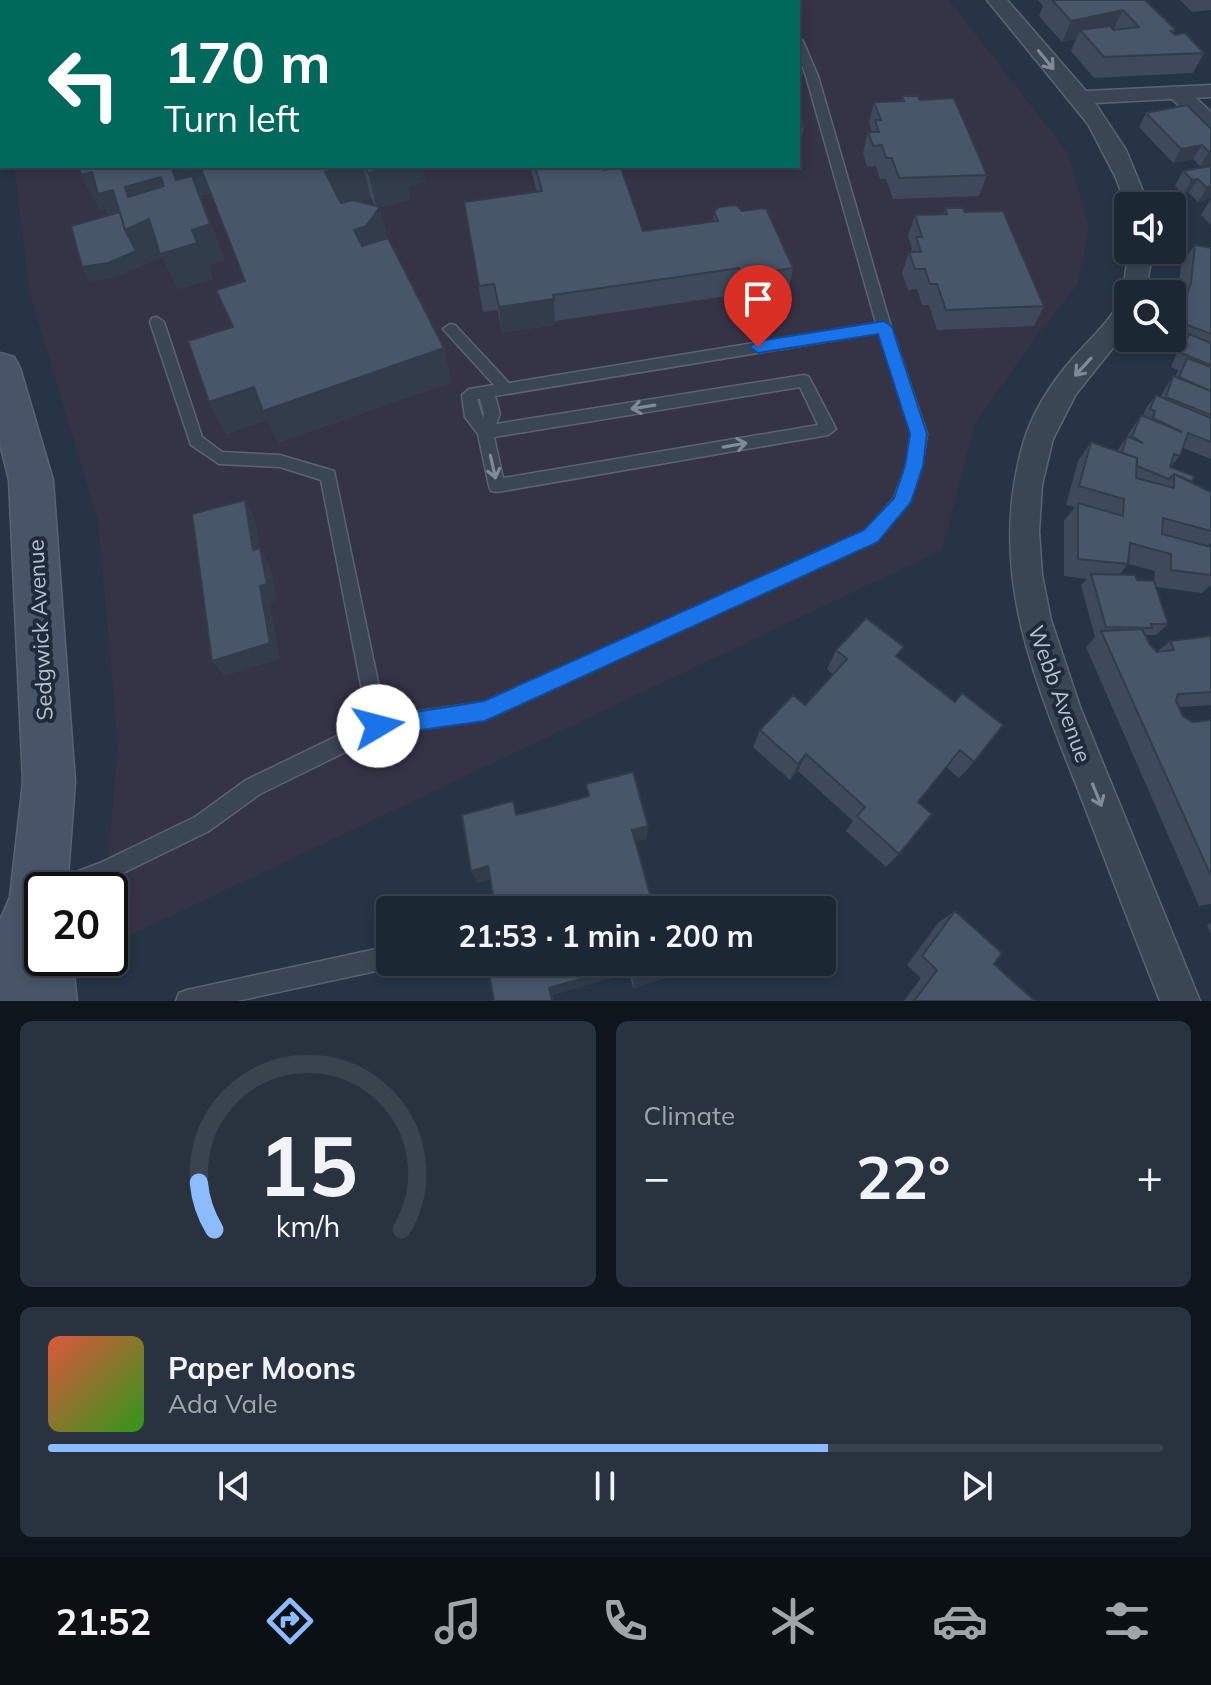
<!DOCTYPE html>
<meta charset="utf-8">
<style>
body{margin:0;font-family:Mulish,sans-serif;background:#293340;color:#f1f3f6;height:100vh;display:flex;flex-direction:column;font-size:30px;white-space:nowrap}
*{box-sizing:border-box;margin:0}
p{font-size:26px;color:#a0a5ac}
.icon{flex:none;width:44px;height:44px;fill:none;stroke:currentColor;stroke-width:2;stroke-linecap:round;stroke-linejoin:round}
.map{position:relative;height:1001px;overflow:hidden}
.drawer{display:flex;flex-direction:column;gap:20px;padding:20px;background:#0f151d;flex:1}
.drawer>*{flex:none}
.guide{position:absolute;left:0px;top:0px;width:800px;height:168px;box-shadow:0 4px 12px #0003,0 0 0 2px #3a444f;background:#00695c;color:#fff;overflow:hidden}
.tools{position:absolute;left:1114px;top:192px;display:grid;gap:16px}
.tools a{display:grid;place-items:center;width:72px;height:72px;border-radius:8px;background:#1c2734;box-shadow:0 4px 12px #0003,0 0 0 2px #3a444f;font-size:40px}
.speed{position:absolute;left:24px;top:872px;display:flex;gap:16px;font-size:40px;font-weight:700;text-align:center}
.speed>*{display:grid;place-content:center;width:104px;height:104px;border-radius:50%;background:#1c2734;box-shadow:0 4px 12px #0003,0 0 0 2px #3a444f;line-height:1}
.speed .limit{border:4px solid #111;border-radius:12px;background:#fff;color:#111}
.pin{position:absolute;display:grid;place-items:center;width:68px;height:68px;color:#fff;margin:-82px -34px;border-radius:50% 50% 50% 0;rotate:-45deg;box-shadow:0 0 8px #0007}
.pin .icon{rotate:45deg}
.me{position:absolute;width:88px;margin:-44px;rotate:82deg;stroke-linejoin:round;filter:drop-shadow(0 0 6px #0008)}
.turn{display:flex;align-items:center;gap:28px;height:168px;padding:0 32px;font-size:36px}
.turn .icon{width:104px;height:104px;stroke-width:2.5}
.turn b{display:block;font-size:56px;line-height:68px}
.big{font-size:60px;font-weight:700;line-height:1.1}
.drawer .card{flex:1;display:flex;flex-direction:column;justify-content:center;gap:12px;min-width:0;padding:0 28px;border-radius:12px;background:#293340}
.drawer .dial{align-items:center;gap:0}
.dial svg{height:208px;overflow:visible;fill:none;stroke:#3a444f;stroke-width:7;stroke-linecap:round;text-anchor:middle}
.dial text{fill:#f1f3f6;stroke:none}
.song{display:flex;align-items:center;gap:24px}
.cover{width:96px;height:96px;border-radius:12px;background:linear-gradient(135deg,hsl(10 70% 55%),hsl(110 70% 35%))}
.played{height:8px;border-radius:4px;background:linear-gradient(90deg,#8dbbff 70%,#3a444f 70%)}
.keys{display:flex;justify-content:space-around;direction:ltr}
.heat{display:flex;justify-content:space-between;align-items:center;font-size:44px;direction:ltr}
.drawer .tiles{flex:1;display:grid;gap:20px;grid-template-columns:1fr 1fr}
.card:last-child{grid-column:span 2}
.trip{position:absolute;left:376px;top:896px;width:460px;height:80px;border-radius:8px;background:#1c2734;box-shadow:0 4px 12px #0003,0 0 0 2px #3a444f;font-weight:700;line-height:80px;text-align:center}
.menu{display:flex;height:128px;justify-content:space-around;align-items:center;background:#0b1015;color:#a0a5ac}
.menu .icon{width:56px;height:56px}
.menu .active{color:#8dbbff}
.menu b{font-size:36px;color:#f1f3f6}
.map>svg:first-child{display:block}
.medical{fill:#353346}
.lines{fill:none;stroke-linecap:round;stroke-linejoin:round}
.lane-casing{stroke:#596472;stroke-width:3}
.street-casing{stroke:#596472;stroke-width:3}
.secondary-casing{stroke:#596472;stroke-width:3}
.lane{fill:#3b4655;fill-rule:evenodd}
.street{fill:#3b4655;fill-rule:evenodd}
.secondary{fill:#485569;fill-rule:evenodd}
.wall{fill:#3e4a5b;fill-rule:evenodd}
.shaded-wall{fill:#323c4a}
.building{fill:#48566a;stroke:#323c4a;stroke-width:2;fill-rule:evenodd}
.oneway{stroke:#808a98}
.route{fill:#1a73e8;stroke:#114b97;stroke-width:2}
.labels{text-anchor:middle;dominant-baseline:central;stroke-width:8;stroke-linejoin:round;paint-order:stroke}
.street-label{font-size:22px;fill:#b9c1ce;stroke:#1f2b3b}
</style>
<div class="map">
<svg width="1211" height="1001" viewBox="0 0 1211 1001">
<rect width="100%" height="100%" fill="#263446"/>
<!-- medical -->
<path class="medical" d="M64,0H949L1068,153L1089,228L1078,284L1032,342L975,424L942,550L110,945V890H105L118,746L98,521L29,290L14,166H798V2H63Z"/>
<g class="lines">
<!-- lane casing -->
<g class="lane-casing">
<path id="lane" d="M464,0H476L463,2Z
M773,0H783L784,2H774Z
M798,38L803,41L818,76L891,327L927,434L922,466L909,502L877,541L485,720L380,735L260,794L209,831L111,879L82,890H44L47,883L100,863L195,817L246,780L368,721L321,480L280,467L219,464L191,445L150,322L152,318L157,317L164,322L202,437L222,452L280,455L334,471L385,716L484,702L865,531L894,498L906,466L911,434L879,333L495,396L500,414L496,424L804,375L809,377L836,429L828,435L497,492L491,491L489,486L478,434L465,417L462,395L469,389L494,385L443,329L450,324L455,325L509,383L876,323L806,76L798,55ZM800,387L818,425L503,478L494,437ZM477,399H480L484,414L483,418Z
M390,946V962H399L390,968L237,1001H176L179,993L187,990Z"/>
</g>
<!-- street casing -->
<g class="street-casing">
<path id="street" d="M987,0H1007L1086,91L1211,85V97L1196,98L1211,112V131L1203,129L1172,99L1095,103L1126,150L1149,206H1128V211L1116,178L1088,124Z
M1129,250H1153L1145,294H1128V329L1076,394L1053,439L1042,485L1039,531L1042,575L1051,620L1080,707L1200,1001H1160C1132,931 1106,862 1079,792C1033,675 986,569 1024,441C1033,411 1052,382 1073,358C1087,342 1115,317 1121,297C1125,284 1126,265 1129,250Z"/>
</g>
<!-- secondary casing -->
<g class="secondary-casing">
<path id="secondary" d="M0,45H2L0,66Z
M0,353L14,357L20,368L53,480L75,782L67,890H42V958H72L77,1001H0V920L10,897L23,782L9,480L0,444Z"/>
</g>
<!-- lane -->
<use href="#lane" class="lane"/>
<!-- street -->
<use href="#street" class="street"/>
<!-- secondary -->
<use href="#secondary" class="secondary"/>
</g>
<!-- wall -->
<path class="wall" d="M1038,0H1145L1176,30L1174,33L1204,53L1193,73L1094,78L1071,51L1076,39L1062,42L1039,16L1043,6Z
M1180,0H1211V10L1192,12Z
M902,96L920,100L987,175L979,196L893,199L886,179H880L876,166L867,167L863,153L868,132H872L869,123L874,102L901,101Z
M798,104L804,127L798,154Z
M1146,113L1211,129V164L1200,166L1193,159L1173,163L1139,127Z
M79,166H430V168L423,170L425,181L408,187L410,199L380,208L387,238L444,348L451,382L278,443L267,420L226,434L209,402L233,327L245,281L210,193L200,195L225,260L208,265L213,279L178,289L162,257L116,277L90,281L82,267L109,215L106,209L100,210L81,175ZM371,198L375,206L358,201Z
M530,166H607L604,170L643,231L713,222L714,211L793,268L788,294L765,298L763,306H740L735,295L555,321V325L502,333L498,310L483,312L464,202L537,192Z
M1211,166V198L1198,202L1189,193L1183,194L1175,186L1183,171Z
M1210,200H1211V225L1201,215Z
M945,208L965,212L1044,306L1034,326L937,330L929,305H922L917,289L908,290L902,273L909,252H911L912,249L908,236L915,215L943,214Z
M1195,245L1211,248V459L1183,448L1180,456L1170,467L1192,482L1211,531V543L1207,546L1211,547V585L1202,593L1156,587L1168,624L1156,635H1145L1150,645L1157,652L1170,641L1211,636V705L1179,707L1183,716L1192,722L1211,720V904L1199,906L1086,647L1095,637L1081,585L1087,579L1064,576V521L1075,507L1066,505L1078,461L1091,442L1117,451L1141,415L1143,416L1146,408L1156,395L1161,397L1164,390L1173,376L1175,377L1178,370L1171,367L1179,347L1163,341L1164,338H1172V317L1177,303L1181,265ZM1128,564L1155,571L1154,583L1137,580L1119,575Z
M836,650L898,657L974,762L959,778L946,767L918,802L899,854L886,867L846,831L853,821L798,771L790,780L753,747L760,730L805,705L833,675L827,669Z
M955,911L994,964L1035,1001H904L921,978L907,965L939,922Z
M1211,923V934L1207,925Z
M487,962H686L683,973L633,988L629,973L552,995L553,1001H494Z"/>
<!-- shaded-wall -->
<path class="shaded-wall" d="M178,0H209L208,2H177Z
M363,0H382L381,2H363Z
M1123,10L1113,30H1080L1076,39L1062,42L1071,21Z
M1202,145L1193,159L1173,163L1181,149Z
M1211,151V164L1200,166L1209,152Z
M171,166H200L211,192L200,195L225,260L208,265L213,279L178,289L162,257L116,277L90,281L82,267L117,229L106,209L100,210L81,175L92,172L113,190L128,197L125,187L161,177L192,216Z
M348,166H363L371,198L335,208L325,172Z
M392,166H430V168L423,170L425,181L408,187L410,199L380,208L388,243L364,265L354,230L377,209L368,173Z
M1198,179L1189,193L1183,194L1192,180Z
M1211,186V198L1198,202L1207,188Z
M554,299L555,325L502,333L499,307Z
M444,348L451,382L278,443L267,420L226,434L209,402L254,387Z
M245,500L255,518L264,567L253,550Z
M260,548L270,565L277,600L270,603L280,659L224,676L212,661L260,586Z
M806,754L798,771L790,780L798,764Z
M648,826L647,839L631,843L632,830Z
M488,866L493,879L477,883L471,871Z
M630,965L629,973L552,995L553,1001H552L549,988Z
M687,965L683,973L633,988L634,980Z"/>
<!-- building -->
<path class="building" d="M84,0H178L177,2H82Z
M268,0H363V2H267Z
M1052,0H1145L1176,30L1171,31L1175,35L1185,33L1204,53L1104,57L1080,30L1110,26L1114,30L1139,27L1123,10L1071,21Z
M902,96H918L920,100L954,98L987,175L899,178L892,158H886L882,145L873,146L868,132H879L875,120H881L874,102L904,101Z
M798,104L804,127H798Z
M1187,105L1211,129V151L1209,152L1202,145L1181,149L1146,113Z
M79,166H171L176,180L192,176L210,224L192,230L197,243L160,254L149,219L125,230L113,190L98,194L92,172L81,175ZM161,177L164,186L128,197L125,187Z
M200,166H348L325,172L341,203L353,200L380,207L366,226L354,230L362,246L388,238L444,348L263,411L254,387L209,402L188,341L233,327L216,290L245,281Z
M364,166H392L368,173Z
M535,166H603L604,170L621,168L643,231L718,221L714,211L719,207L736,205L742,211L766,208L793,268L768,272V280H744L739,268L553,295L554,299L499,307L494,284L479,286L464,202L542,191Z
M1211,166V186L1207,188L1198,179L1192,180L1183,171Z
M945,208H963L965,212L1003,211L1044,306L946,310L937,284H930L925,269H915L909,252H921L916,237H922L915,215L947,214Z
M120,212L125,230L136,251L108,263L82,267L71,226Z
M1195,245L1211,248V334L1177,321L1191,283Z
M1189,334L1211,343V365L1181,353Z
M1187,358L1211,367V391L1179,377Z
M1173,376L1211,391V415L1166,397Z
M1156,395L1211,418V442L1188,433L1180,456L1174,454L1170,467L1194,476L1192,482L1174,474L1169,479L1137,466V458L1122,453L1127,436L1143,443L1132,436L1141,415L1182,432L1153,418L1155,411L1150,409Z
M1091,442L1137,458L1136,478L1174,488V474L1211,492V531L1163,518L1162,534L1211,547V575L1171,570V554L1130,543L1128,564L1078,559V503L1123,516L1124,499L1079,486Z
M245,500L253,550L260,548L267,584L260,586L270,643L212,661L192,514Z
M1091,574L1135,575L1137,580L1154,581L1168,624H1151L1152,628L1106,627Z
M866,618L904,647L896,656L955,702L962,693L1003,725L974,762L960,750L918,802L932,814L899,854L857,816L865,807L806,754L798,764L760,730L793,695L805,705L847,659L836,650Z
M1142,629L1150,645L1157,652L1174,650L1170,641L1211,636V692L1178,694L1176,701L1183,716L1192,722L1211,720V876L1101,631Z
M633,772L648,826L632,830L654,909L670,904L672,910H496L488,866L471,871L462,815L513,801L516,815L553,806L589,796L586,784Z
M955,911L1002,953L994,964L1035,1001H914L937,970L922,956Z
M487,962H686L687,965L634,980L630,965L549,988L552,1001H494Z"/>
<!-- one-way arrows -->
<defs><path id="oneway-shaft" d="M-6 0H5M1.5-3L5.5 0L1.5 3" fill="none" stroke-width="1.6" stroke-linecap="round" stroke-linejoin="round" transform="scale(2)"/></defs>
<g class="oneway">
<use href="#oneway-shaft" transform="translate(1046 60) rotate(51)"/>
<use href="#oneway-shaft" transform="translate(1083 367) rotate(132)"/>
<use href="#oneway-shaft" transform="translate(643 407) rotate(171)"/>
<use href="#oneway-shaft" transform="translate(735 445) rotate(-10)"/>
<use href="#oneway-shaft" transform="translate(493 467) rotate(77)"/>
<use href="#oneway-shaft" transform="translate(1097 795) rotate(68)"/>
</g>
<!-- route -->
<path class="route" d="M884,321L892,327L927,434L923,466L911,502L878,542L485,721L378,736L371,733L367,726L371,719L484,701L864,530L894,498L905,466L910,434L878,334L758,353L750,347L758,341Z"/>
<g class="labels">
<!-- street labels -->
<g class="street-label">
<text transform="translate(40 630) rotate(-93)">Sedgwick Avenue</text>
<text transform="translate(1060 694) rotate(70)">Webb Avenue</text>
</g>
</g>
</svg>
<div class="tools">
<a><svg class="icon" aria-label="sound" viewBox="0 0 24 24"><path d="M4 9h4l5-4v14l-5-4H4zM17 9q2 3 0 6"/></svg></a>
<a><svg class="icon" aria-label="search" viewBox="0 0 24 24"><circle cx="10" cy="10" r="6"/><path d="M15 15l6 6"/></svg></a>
</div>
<div class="speed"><div class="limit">20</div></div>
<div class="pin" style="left:758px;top:347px;background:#d93025"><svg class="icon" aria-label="arrive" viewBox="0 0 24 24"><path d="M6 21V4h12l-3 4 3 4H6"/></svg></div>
<svg class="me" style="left:378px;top:726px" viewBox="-20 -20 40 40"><circle r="19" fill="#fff"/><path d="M0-13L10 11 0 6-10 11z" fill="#1a73e8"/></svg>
<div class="trip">21:53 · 1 min · 200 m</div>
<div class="guide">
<div class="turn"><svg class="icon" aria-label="left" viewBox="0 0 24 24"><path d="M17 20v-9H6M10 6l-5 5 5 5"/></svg><div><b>170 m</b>Turn left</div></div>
</div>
</div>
<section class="drawer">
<div class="tiles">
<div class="card dial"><svg viewBox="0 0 100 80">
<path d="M14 69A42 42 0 1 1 86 69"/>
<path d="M14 69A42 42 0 0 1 8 51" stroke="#8dbbff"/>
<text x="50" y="56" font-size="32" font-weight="700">15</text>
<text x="50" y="72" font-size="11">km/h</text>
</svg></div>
<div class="card"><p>Climate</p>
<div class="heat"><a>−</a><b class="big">22°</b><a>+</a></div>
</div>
<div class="card">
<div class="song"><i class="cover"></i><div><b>Paper Moons</b><p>Ada Vale</p></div></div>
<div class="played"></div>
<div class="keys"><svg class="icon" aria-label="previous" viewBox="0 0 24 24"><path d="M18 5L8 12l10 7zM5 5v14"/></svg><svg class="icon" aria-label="pause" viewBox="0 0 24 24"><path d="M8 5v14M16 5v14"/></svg><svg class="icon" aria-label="next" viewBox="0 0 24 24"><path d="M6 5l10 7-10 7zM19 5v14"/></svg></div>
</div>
</div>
</section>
<nav class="menu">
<b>21:52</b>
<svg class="icon active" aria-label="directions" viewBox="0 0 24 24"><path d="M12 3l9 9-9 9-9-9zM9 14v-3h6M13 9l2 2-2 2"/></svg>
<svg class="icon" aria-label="music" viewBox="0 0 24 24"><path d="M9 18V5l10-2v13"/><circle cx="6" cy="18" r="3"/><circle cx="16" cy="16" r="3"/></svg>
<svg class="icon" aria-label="phone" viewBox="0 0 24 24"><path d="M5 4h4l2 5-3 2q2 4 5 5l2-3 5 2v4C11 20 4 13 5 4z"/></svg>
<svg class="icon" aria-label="climate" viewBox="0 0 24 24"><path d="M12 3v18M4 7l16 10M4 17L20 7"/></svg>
<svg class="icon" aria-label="car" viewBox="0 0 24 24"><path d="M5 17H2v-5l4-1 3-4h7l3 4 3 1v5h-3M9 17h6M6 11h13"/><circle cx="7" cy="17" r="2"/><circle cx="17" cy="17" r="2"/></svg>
<svg class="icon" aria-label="filters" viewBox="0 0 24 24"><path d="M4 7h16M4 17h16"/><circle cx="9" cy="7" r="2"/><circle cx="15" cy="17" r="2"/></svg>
</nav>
